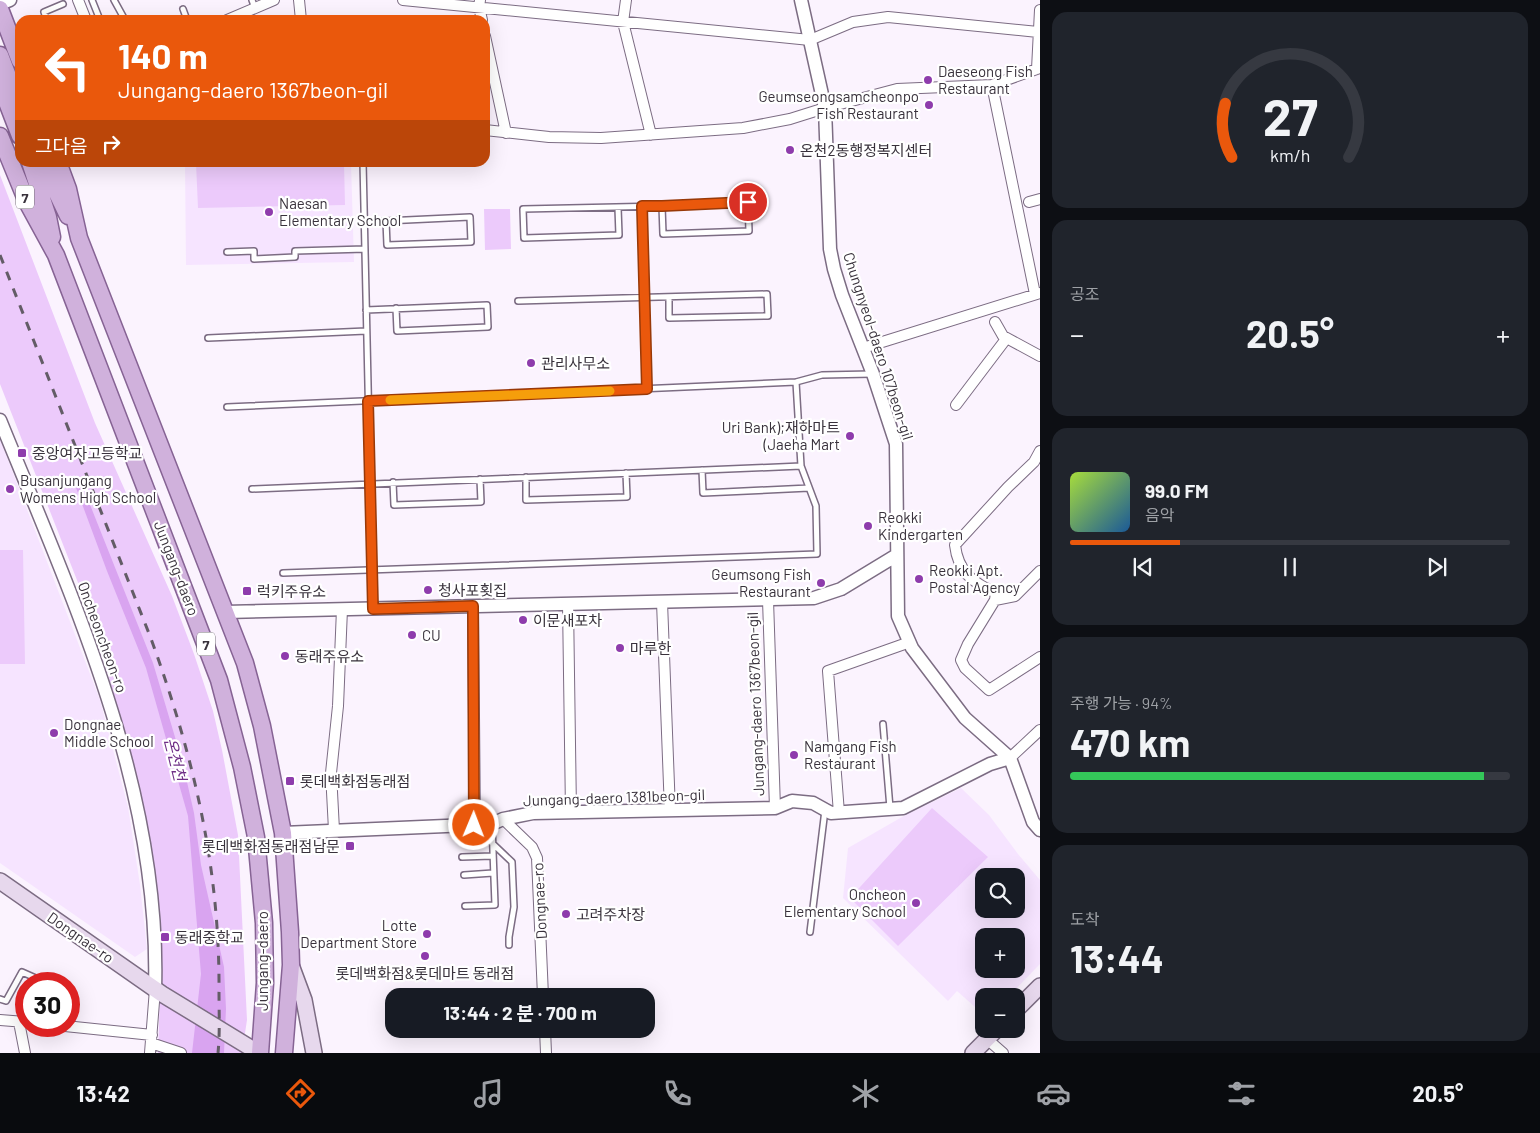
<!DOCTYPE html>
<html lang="ko">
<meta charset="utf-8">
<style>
body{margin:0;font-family:Barlow,"Noto Sans KR",sans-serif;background:#20242c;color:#f1f3f6;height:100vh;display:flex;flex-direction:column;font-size:19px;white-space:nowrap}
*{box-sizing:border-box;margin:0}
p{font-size:16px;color:#9ea1a6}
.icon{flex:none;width:28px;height:28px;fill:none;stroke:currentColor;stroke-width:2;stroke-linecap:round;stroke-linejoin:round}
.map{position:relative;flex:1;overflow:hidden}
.side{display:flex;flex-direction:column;gap:12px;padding:12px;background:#0d0f14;width:500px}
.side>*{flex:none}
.hud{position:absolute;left:15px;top:15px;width:475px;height:152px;border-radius:15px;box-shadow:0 5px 20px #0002;background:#ea580c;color:#fff;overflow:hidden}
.fabs{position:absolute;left:975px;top:868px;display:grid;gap:10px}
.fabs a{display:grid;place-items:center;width:50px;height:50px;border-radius:10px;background:#171b24;box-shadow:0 5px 20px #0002;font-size:25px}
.speed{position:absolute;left:15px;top:972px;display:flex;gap:10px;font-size:25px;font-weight:700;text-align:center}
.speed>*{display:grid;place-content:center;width:65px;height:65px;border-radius:50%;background:#171b24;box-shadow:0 5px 20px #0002;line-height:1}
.speed .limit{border:8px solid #d22;background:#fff;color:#111}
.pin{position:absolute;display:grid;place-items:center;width:42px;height:42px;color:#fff;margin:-21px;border:2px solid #fff;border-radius:50%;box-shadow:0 1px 5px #0007}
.me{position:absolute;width:55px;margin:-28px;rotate:1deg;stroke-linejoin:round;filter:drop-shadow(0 0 4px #0008)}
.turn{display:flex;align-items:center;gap:18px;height:105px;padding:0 20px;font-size:22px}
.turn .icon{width:65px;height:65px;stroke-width:2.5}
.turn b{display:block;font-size:35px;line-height:42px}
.then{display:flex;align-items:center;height:48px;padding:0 20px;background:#0003;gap:10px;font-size:19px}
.big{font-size:38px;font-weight:700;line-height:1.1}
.side .widget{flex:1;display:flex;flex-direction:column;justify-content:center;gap:8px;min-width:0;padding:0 18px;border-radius:15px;background:#20242c}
.side .dial{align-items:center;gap:0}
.dial svg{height:130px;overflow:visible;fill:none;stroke:#363941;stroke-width:7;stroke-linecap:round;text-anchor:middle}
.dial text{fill:#f1f3f6;stroke:none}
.song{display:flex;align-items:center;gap:15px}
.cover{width:60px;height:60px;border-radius:8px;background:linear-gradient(135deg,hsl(80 70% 55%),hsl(210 70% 35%))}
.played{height:5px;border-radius:2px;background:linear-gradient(90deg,#ea580c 25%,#363941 25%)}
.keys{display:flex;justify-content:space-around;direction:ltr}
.heat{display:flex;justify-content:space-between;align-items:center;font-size:28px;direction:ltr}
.charge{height:8px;border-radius:4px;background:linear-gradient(90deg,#34c759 94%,#363941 0)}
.trip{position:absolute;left:385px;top:988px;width:270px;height:50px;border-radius:15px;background:#171b24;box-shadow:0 5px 20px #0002;font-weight:700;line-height:50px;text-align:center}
.tabs{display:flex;height:80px;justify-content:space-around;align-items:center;background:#090b0e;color:#9ea1a6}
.tabs .icon{width:35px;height:35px}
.tabs .selected{color:#ea580c}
.tabs b{font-size:22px;color:#f1f3f6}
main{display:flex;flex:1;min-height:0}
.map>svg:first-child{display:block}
.built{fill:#f6e4ff;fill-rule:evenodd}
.green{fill:#eccafb}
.water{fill:#d9a4f0}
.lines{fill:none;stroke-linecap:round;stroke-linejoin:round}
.service-casing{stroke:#7c6c83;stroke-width:8}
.minor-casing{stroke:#7c6c83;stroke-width:12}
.tertiary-casing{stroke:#7c6c83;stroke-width:15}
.secondary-casing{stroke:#7c6c83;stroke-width:18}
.primary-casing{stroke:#866394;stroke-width:19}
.service{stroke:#fff;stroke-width:5}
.minor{stroke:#fff;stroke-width:10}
.tertiary{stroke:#fff;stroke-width:12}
.secondary{stroke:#e7d8ed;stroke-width:15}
.primary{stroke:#d0b1dc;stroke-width:16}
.rail{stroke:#635c66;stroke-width:3;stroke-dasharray:9 9;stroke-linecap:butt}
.route-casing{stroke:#983908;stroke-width:12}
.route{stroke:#ea580c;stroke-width:9}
.slow{stroke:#f59e0b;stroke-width:9}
.poi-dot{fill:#8e3cac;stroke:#fff;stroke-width:2}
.labels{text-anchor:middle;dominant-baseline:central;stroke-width:4.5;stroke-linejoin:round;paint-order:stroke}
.shield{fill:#fff;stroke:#747076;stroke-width:1}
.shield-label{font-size:14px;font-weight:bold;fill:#39323c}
.poi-label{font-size:15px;fill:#39323c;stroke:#fff;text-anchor:start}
.street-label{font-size:15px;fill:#39323c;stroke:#fff}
.water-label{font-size:16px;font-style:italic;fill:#6f2f87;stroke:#fff}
</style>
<main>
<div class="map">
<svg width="1040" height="1053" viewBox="0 0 1040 1053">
<rect width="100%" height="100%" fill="#fbf3fe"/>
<!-- built -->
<path class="built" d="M185,163H351L354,262L186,265Z
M0,439L100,700L128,807L140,885L147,949L135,957L0,863Z
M961,788L989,815L1018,854L1040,880V964L1009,996H984V1015L957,991L948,1001L843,898L848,848L902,817ZM984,876H1016V909H984ZM984,936H1016V969H984Z"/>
<!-- green -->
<path class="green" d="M196,163H344L345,205L198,208Z
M0,175L95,423L172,596L194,654L213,711L222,750L238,835L247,1020L242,1053H158L161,966L159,910L140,791L95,626L0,384Z
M484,209H510L511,249L485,250Z
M0,550H23L25,664H0Z
M932,808L988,857L898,946L850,898Z"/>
<!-- water -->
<path class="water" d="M77,482H81L153,663L183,764L194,813L201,865L224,967L226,1009L224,1053H192L201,974L188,816L146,668L107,571L75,485Z"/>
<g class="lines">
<!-- service casing -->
<g class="service-casing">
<path id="service" d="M92,0L100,20
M114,0L125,20
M252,0L255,8
M183,9L187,20
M47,20L44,12L63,4
M363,162L373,607
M642,206L647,389
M618,208L619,235L524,238L523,209L662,206L748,202L749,231L663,234L662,206
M364,222L470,217L471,242L387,245L386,221
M227,252L254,251V259L295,257V251L365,249
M518,301L767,294L768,316L669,318V297
M366,310L487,305L488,327L397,331L396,308
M208,338L366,331
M227,407L796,382L822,375L872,374
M702,470L703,493L809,488
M526,477V500L627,497L626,473
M393,482L394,505L481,502L480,479
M252,489L801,466
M283,573L817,554L816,506L801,466L796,382
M883,724L890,808
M492,843L512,862L514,907L509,937V945
M462,857L492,856
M464,875L493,873
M465,906L495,905L492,824
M810,932L825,810
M0,999L6,1001L22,972L49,984"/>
</g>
<!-- minor casing -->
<g class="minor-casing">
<path id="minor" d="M78,0L86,20
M299,0L301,20
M403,0L810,40L853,22L888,17L1038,32
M480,0L479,7L482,20
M626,0L623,22L651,135
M227,20L274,0
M485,36L506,133
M1037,69L1040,10
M992,85L1035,294
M485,130L549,137L601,138L743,128L790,119L825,108L897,89L992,85L1040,68
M1029,202L1040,199
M995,322L1003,336L1040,356
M863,348L1040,293
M956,405L1006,339
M1040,451L1034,462L1008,487L955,545C958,572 973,583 996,593L995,600L968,644L961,660L965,668L989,690L1040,657
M768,600L775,808
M995,600L1015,596L1040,571
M662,602L670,811
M568,604L571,812
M473,606L475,825
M1010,758L1040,730
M839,813L828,671L910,642
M503,819L532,847L537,858L543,996
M334,830L331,773L338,706L342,609
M0,1020L25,1022
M19,1022L25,1053
M65,1026L152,1035
M545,1029L546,1053
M987,1039L1003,1053
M151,1043L181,1053
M150,1053L155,989"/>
</g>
<!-- tertiary casing -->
<g class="tertiary-casing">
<path id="tertiary" d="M801,0L825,108L830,249L834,269L842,295L873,374L896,444L898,616L912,648L965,718L1010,758L1033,822L1040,830
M0,4L10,0
M0,420C74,602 161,789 155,989
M226,612L814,598L841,589L897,555
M283,833L492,824L503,819L533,813L775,808L792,801L813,803L831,813L903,808L990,764L1010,758"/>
</g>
<!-- secondary casing -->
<g class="secondary-casing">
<path id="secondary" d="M0,881L162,994L259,1053
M291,965L304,1000L314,1053
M1016,1010L1040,986
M973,1053L997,1029"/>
</g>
<!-- primary casing -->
<g class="primary-casing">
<path id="primary" d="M0,9L20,61
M0,55L16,97
M0,84L20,136
M0,136L27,202L56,255L219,680L242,767L256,837L264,923L265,983L260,1053
M30,162L48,217L52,237
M42,162L68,216
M58,162L68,189L79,238L245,663L262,726L283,833L290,932L291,965L284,1053"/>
</g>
<!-- service -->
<use href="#service" class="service"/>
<!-- minor -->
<use href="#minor" class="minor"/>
<!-- tertiary -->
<use href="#tertiary" class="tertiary"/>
<!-- secondary -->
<use href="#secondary" class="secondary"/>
<!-- primary -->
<use href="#primary" class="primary"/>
<!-- rail -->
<path class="rail" d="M0,255L150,636C193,754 220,866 219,992C219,1012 220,1033 218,1053"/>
</g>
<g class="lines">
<!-- route casing -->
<g class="route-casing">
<path id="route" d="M474,825L473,606L373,609L368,401L647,389L642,206H662L748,202"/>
</g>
<!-- route -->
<use href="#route" class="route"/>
<!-- slow -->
<path class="slow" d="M390,400L610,391"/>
</g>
<!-- markers -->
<g class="poi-dot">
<circle cx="928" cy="80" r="5"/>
<circle cx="929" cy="105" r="5"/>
<circle cx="790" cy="150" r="5"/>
<circle cx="269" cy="212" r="5"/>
<circle cx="531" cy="363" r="5"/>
<circle cx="850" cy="436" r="5"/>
<rect x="17" y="448" width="10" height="10" rx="2.5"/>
<circle cx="10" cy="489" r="5"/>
<circle cx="868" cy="526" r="5"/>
<circle cx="919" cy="579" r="5"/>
<circle cx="821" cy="583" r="5"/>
<circle cx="428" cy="590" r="5"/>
<rect x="242" y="586" width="10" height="10" rx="2.5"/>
<circle cx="523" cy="620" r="5"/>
<circle cx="412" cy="635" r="5"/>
<circle cx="620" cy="648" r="5"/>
<circle cx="285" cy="656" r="5"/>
<circle cx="54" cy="733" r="5"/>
<circle cx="794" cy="755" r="5"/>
<rect x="285" y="776" width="10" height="10" rx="2.5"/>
<rect x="345" y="841" width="10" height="10" rx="2.5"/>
<circle cx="916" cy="903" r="5"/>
<circle cx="566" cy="914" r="5"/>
<circle cx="427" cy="934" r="5"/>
<rect x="160" y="932" width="10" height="10" rx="2.5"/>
<circle cx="425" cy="956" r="5"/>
</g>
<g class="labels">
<!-- shield labels -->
<g class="shield">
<rect x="16" y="185.5" width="18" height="23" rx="4"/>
<rect x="197" y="632.5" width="18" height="23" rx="4"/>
</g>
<g class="shield-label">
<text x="25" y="197">7</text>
<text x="206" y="644">7</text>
</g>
<!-- poi labels -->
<g class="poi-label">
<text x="938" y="71">Daeseong Fish<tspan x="938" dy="17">Restaurant</tspan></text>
<text x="919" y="96" text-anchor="end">Geumseongsamcheonpo<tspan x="919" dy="17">Fish Restaurant</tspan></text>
<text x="800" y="150">온천2동행정복지센터</text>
<text x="279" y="203">Naesan<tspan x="279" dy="17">Elementary School</tspan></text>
<text x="541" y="363">관리사무소</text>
<text x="840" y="427" text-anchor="end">Uri Bank);재하마트<tspan x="840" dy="17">(Jaeha Mart</tspan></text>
<text x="32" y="453">중앙여자고등학교</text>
<text x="20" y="480">Busanjungang<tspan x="20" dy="17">Womens High School</tspan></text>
<text x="878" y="517">Reokki<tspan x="878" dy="17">Kindergarten</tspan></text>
<text x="929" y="570">Reokki Apt.<tspan x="929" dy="17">Postal Agency</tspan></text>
<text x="811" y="574" text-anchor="end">Geumsong Fish<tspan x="811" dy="17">Restaurant</tspan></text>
<text x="438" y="590">청사포횟집</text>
<text x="257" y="591">럭키주유소</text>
<text x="533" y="620">이문새포차</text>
<text x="422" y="635">CU</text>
<text x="630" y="648">마루한</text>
<text x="295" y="656">동래주유소</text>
<text x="64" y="724">Dongnae<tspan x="64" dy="17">Middle School</tspan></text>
<text x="804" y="746">Namgang Fish<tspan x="804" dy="17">Restaurant</tspan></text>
<text x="300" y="781">롯데백화점동래점</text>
<text x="340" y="846" text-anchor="end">롯데백화점동래점남문</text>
<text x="906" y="894" text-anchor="end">Oncheon<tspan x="906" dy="17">Elementary School</tspan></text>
<text x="576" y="914">고려주차장</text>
<text x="417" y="925" text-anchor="end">Lotte<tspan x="417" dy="17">Department Store</tspan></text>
<text x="175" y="937">동래중학교</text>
<text x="425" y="973" text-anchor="middle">롯데백화점&amp;롯데마트 동래점</text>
</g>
<!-- street labels -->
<g class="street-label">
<text transform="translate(879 346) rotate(72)">Chungnyeol-daero 107beon-gil</text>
<text transform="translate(177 568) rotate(69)">Jungang-daero</text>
<text transform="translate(103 637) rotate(70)">Oncheoncheon-ro</text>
<text transform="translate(755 704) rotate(-92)">Jungang-daero 1367beon-gil</text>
<text transform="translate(614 797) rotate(-2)">Jungang-daero 1381beon-gil</text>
<text transform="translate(539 901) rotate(-93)">Dongnae-ro</text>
<text transform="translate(81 937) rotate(35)">Dongnae-ro</text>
<text transform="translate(262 961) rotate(-90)">Jungang-daero</text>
</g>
<!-- water labels -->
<g class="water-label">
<text transform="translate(176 759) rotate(76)">온천천</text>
</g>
</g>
</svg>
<div class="fabs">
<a><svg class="icon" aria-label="search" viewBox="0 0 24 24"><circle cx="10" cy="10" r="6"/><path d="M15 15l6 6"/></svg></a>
<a>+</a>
<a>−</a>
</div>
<div class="speed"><div class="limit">30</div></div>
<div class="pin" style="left:748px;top:202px;background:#d93025"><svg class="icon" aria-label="arrive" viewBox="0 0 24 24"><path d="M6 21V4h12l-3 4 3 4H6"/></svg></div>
<svg class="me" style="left:474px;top:825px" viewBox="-20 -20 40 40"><circle r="17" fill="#ea580c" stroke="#fff" stroke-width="3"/><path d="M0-11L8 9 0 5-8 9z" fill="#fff"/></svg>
<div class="trip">13:44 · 2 분 · 700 m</div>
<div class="hud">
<div class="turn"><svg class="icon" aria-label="left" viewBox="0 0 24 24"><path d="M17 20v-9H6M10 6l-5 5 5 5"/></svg><div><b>140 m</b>Jungang-daero 1367beon-gil</div></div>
<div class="then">그다음<svg class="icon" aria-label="right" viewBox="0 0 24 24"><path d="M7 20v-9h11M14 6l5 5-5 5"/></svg></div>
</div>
</div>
<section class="side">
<div class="widget dial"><svg viewBox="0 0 100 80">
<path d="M14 69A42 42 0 1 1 86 69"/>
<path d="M14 69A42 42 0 0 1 10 36" stroke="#ea580c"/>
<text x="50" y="56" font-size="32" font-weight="700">27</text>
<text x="50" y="72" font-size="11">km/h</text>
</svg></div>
<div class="widget"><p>공조</p>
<div class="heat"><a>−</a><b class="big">20.5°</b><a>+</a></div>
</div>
<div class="widget">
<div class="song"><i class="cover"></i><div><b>99.0 FM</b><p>음악</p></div></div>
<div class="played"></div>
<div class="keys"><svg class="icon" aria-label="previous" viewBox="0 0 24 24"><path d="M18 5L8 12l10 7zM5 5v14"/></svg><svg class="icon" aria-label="pause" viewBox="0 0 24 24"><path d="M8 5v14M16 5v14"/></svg><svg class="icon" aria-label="next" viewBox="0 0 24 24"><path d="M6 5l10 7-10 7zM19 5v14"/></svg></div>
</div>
<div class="widget"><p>주행 가능 · 94%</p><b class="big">470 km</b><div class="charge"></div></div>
<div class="widget"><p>도착</p><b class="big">13:44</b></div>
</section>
</main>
<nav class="tabs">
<b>13:42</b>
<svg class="icon selected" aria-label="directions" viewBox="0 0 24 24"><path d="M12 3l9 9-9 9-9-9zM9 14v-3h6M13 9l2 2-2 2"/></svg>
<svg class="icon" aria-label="music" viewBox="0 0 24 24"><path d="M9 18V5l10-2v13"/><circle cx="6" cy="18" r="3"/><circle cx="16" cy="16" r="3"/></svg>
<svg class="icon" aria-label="phone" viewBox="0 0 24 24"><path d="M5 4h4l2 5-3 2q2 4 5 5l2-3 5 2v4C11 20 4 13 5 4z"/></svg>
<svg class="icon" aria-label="climate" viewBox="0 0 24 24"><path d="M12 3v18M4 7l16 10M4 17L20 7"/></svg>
<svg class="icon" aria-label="car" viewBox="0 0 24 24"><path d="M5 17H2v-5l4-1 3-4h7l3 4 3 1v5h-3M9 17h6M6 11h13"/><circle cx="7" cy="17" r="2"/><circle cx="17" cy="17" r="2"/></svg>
<svg class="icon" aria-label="filters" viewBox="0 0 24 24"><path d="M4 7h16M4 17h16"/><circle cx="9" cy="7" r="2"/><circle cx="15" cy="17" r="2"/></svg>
<b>20.5°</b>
</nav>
